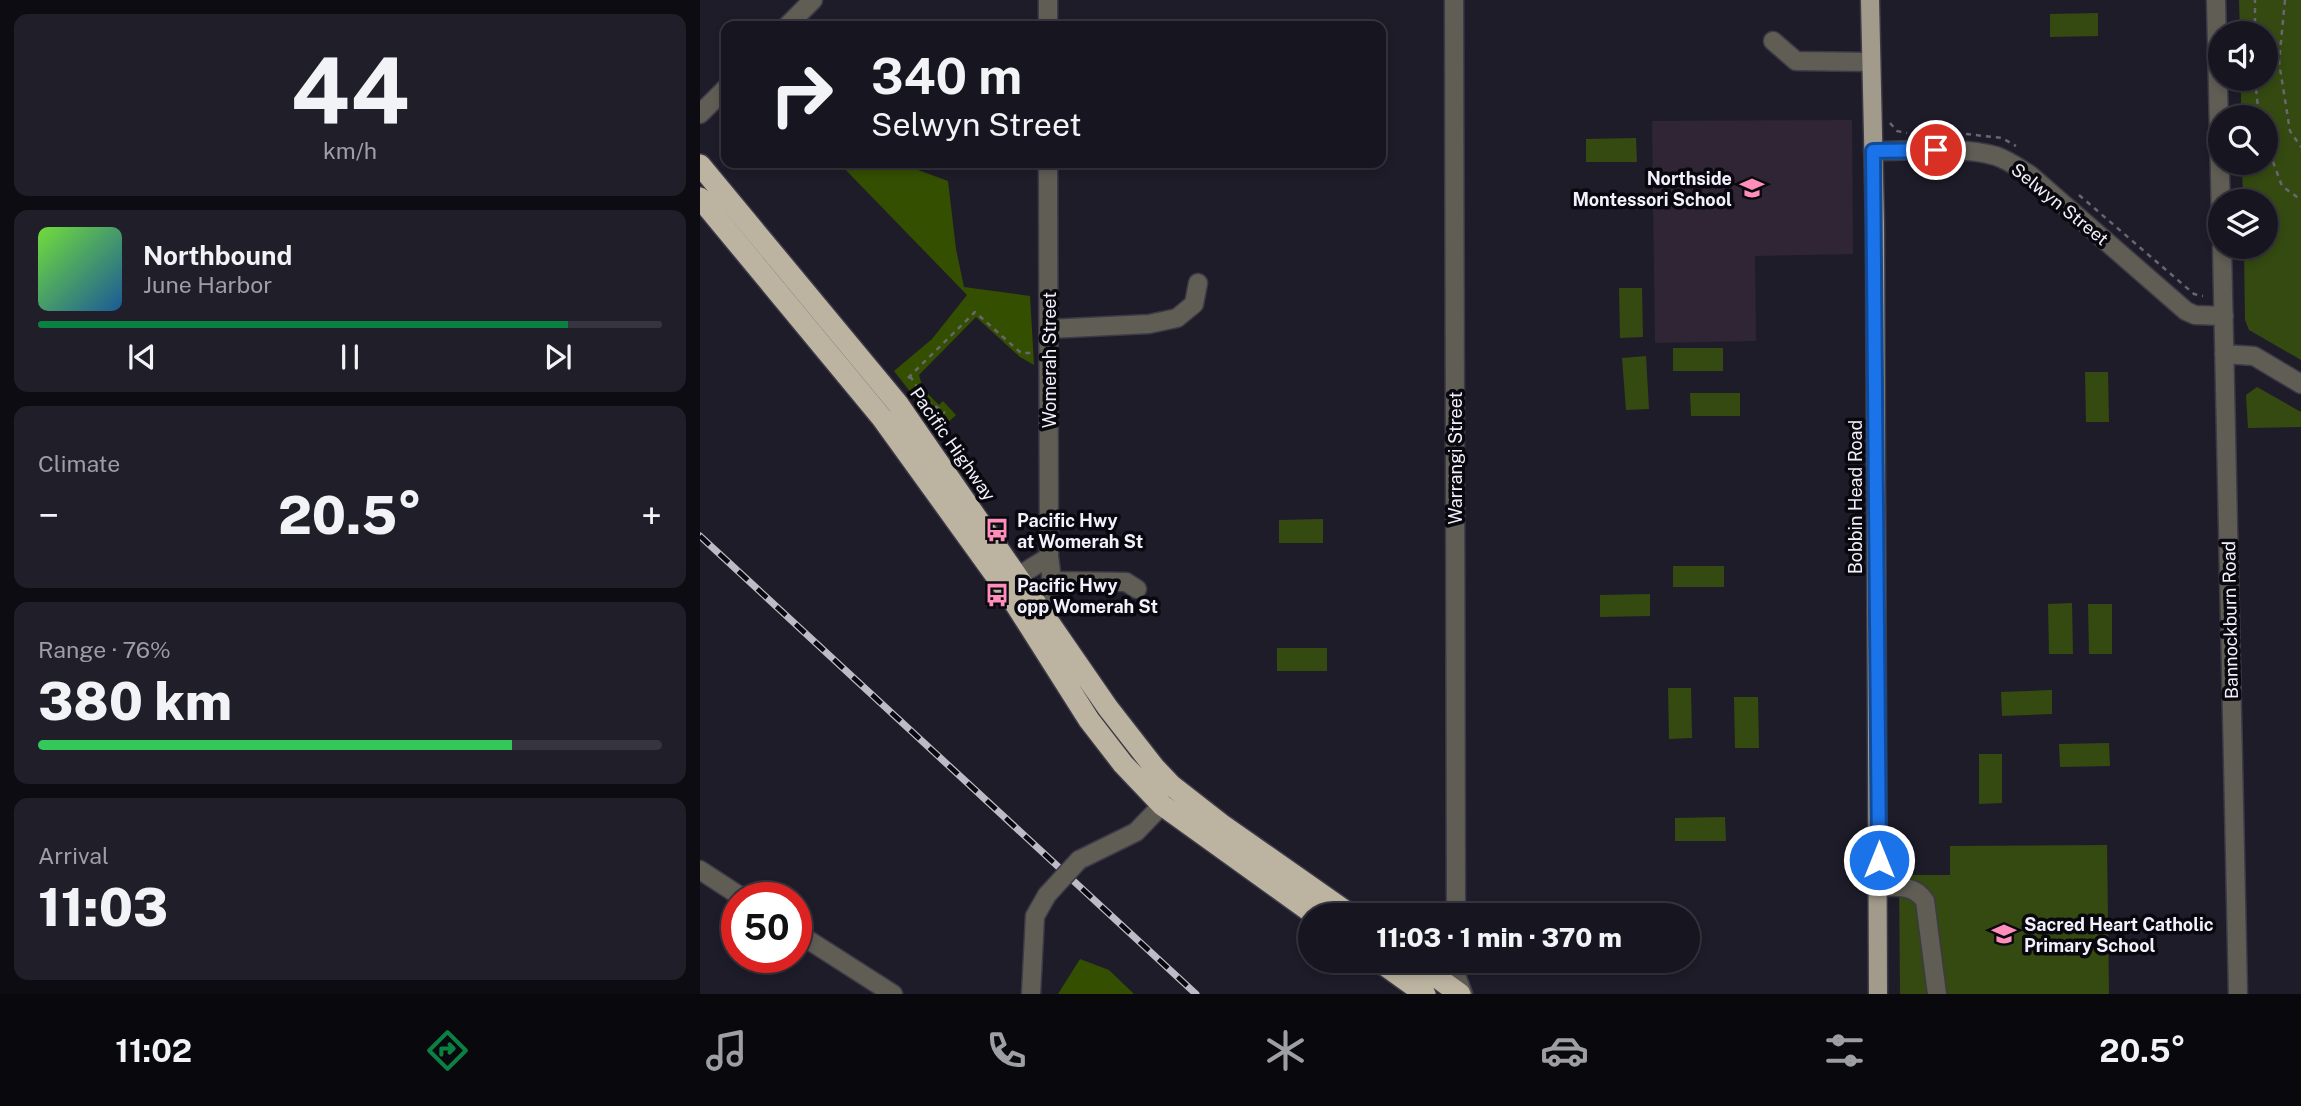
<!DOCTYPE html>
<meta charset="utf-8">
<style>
body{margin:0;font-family:"Public Sans",sans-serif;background:#201e29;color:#f1f3f6;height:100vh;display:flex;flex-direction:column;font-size:26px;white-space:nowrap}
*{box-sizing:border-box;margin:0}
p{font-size:23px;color:#9e9fa5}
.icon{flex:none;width:38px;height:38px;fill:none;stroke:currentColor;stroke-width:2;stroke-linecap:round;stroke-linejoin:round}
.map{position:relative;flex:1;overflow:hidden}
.panel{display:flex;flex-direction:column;gap:14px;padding:14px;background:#0d0c12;width:700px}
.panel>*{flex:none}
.guide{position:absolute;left:21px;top:21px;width:665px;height:147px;border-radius:14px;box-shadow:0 4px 10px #0003,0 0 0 2px #36343e;background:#171520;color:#f1f3f6;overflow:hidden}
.controls{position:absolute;left:1508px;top:21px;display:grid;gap:14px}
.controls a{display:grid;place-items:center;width:70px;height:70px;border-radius:50%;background:#171520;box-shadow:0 4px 10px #0003,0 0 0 2px #36343e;font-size:35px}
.speed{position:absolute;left:21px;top:882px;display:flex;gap:14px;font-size:35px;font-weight:700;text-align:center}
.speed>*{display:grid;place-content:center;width:91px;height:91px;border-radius:50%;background:#171520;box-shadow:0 4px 10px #0003,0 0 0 2px #36343e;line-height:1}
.speed .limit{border:10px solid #d22;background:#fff;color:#111}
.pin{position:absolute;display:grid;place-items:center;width:60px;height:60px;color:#fff;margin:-30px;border:4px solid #fff;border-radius:50%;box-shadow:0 2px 7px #0007}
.me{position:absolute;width:77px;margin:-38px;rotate:0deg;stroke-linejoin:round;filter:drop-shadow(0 0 5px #0008)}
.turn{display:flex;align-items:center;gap:24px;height:147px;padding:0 35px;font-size:32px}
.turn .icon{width:91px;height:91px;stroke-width:2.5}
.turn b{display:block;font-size:49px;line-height:60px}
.big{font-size:52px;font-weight:800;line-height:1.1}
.panel .widget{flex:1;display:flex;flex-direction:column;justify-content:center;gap:10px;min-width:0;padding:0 24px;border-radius:14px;background:#201e29}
.panel .dial{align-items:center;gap:0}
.dial b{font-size:91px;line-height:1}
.song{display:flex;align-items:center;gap:21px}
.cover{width:84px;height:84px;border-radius:10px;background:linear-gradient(135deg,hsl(100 70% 55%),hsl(210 70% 35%))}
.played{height:7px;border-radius:4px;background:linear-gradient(90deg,#0b8043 85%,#36343e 85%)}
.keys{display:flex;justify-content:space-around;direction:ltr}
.heat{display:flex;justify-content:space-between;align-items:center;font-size:38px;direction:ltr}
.charge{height:10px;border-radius:5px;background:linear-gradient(90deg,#34c759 76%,#36343e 0)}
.trip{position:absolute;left:598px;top:903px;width:402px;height:70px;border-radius:35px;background:#171520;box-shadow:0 4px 10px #0003,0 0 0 2px #36343e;font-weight:800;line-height:70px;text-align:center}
.dock{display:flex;height:112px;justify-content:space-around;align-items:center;background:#09080d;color:#9e9fa5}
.dock .icon{width:49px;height:49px}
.dock .selected{color:#0b8043}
.dock b{font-size:32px;color:#f1f3f6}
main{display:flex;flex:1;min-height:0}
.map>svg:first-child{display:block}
.education{fill:#2f2534}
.green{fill:#344a11}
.forest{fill:#344f00}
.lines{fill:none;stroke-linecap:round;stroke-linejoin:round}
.minor-casing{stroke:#3d3a47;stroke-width:21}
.major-casing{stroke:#3d3a47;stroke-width:21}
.highway-casing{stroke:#3d3a47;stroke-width:24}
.path{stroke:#686673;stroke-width:2.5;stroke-dasharray:5 5;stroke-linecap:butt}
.minor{stroke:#605d55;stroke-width:18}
.major{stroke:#a29b8c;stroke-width:18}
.highway{stroke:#bcb4a1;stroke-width:21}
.rail-casing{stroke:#bebbc7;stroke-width:7}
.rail{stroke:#09080e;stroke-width:4.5;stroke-dasharray:13;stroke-linecap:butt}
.minor-bridge-casing{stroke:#3d3a47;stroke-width:21;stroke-linecap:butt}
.minor-bridge{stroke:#605d55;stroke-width:18}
.route-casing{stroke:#114b97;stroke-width:18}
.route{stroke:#1a73e8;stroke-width:12}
.labels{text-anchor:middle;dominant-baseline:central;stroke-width:7;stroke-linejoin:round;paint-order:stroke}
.poi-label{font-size:18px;font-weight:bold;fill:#f2f0fb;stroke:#09080e;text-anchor:start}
.street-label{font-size:18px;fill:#f2f0fb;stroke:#09080e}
</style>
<main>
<section class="panel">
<div class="widget dial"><b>44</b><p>km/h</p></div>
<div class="widget">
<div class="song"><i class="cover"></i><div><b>Northbound</b><p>June Harbor</p></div></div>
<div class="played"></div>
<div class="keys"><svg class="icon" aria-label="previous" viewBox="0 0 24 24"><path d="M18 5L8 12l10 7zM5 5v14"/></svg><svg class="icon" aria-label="pause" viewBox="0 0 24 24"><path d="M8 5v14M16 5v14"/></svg><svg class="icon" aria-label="next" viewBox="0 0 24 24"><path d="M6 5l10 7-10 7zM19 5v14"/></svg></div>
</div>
<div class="widget"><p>Climate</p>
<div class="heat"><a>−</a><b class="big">20.5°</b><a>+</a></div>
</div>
<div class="widget"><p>Range · 76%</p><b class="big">380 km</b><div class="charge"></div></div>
<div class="widget"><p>Arrival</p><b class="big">11:03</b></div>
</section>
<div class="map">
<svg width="1601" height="994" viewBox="0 0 1601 994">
<rect width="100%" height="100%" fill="#1f1c2a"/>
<!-- education -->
<path class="education" d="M1152,120L1153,254L1055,256L1056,341L955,343L952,121Z"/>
<!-- green -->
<path class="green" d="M1539,0H1601V360L1549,330L1545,320L1544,247H1566V201H1543L1542,163H1566V117H1541V79H1566V33H1540Z
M1398,13V36L1350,37V14Z
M936,138L937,162H886V139Z
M919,288H942L943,337L920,338Z
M973,348H1023V371H973Z
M946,356L949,409L926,410L922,358Z
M1385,372H1408L1409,422H1386Z
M1557,387L1601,412V427L1548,428L1546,395Z
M990,393H1040V416H991Z
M623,519V543H579V520Z
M973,566H1024V587H973Z
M950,594V616L900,617V595Z
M1372,603L1373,654H1349L1348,604Z
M1388,604H1412V654H1389Z
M577,648H627V671H577Z
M968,688H991L992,738L969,739Z
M1352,690V714L1302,716L1301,692Z
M1034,697H1058L1059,748H1035Z
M1409,743L1410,766L1360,767L1359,744Z
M1279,754H1302V803L1279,804Z
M1025,817L1026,841H975V818Z
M1407,845L1409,994H1200L1199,875H1250V846Z"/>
<!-- forest -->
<path class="forest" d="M139,163H199L248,181L256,249L264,287L330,296L334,365L320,357L276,317L219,375L223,389L239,405L243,401L256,415L240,430L194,371L232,339L267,295Z
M380,959L409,970L434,994H358Z"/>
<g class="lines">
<!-- minor casing -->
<g class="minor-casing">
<path id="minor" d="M348,0V26
M754,0L756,915
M1516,0L1521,218
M87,26L113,0
M1073,41L1096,61L1171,62
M0,114L26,88
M1173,151C1209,151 1262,146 1296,156C1308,160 1319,168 1330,175L1486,311L1495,315L1524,316
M1522,247L1538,994
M349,329L449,324L477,318L494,304L498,283
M1524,354L1554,356L1601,384
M318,576L349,557
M353,581L426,582L437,589
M338,606C355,589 352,578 349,557L348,163
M379,860L436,832L462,805
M0,870L43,898
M1179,887C1196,887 1214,884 1225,901L1237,994
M96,932L193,994
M756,961V975L763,994
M331,994L335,916L347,895"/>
</g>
<!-- major casing -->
<g class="major-casing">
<path id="major" d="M1170,0L1175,224L1178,994"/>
</g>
<!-- highway casing -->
<g class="highway-casing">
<path id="highway" d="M0,165L198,404L408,708L454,767L471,785L521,824L651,915
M0,198L182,418L309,594L389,720L423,764L462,805L615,915
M679,961L725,994
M714,961L760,994"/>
</g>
<!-- path -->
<path class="path" d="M1585,0L1579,62L1590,131L1601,147
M1555,33V0
M1555,79L1559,117
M1190,123L1197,131L1207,133
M1266,134L1302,138L1316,146
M1566,143L1582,186L1601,200
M1379,195L1494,294L1503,296
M210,376L225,399L245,413
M208,378L275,312L321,353H334"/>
<!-- minor -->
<use href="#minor" class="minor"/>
<!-- major -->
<use href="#major" class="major"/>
<!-- highway -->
<use href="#highway" class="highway"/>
<!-- rail casing -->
<g class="rail-casing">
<path id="rail" d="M0,536L496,994"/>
</g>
<!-- rail -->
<use href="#rail" class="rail"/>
<!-- minor-bridge casing -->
<g class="minor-bridge-casing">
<path id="minor-bridge" d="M347,895L379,860"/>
</g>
<!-- minor-bridge -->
<use href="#minor-bridge" class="minor-bridge"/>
</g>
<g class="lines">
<!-- route casing -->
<g class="route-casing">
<path id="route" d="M1179,860L1173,151L1236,150"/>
</g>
<!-- route -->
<use href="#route" class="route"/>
</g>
<!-- icons -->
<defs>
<g id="school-bare" transform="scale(1.89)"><path d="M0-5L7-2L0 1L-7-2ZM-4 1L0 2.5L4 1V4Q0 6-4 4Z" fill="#ff8ebb" stroke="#09080e" stroke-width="2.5" paint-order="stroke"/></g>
<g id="bus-bare" transform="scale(1.89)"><path d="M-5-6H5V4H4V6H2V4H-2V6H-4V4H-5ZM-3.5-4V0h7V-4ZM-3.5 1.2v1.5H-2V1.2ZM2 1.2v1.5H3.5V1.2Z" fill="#ff8ebb" stroke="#09080e" stroke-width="2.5" paint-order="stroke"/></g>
</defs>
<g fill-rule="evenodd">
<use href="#school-bare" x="1052" y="188"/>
<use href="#bus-bare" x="297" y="530"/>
<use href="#bus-bare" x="297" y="595"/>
<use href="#school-bare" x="1304" y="934"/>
</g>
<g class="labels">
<!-- poi labels -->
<g class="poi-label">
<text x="1032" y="178" text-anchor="end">Northside<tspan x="1032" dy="21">Montessori School</tspan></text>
<text x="317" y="520">Pacific Hwy<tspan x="317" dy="21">at Womerah St</tspan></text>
<text x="317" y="585">Pacific Hwy<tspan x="317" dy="21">opp Womerah St</tspan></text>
<text x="1324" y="924">Sacred Heart Catholic<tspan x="1324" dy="21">Primary School</tspan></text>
</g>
<!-- street labels -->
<g class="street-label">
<text transform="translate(1360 204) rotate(39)">Selwyn Street</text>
<text transform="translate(349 360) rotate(-90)">Womerah Street</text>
<text transform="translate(253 444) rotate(55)">Pacific Highway</text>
<text transform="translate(755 458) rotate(-90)">Warrangi Street</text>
<text transform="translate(1155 497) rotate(-90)">Bobbin Head Road</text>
<text transform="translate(1530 620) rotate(-91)">Bannockburn Road</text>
</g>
</g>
</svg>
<div class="controls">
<a><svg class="icon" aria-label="sound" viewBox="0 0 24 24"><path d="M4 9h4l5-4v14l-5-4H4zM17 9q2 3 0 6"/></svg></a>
<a><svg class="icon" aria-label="search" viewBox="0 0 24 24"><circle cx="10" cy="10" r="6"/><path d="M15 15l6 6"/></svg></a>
<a><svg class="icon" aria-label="layers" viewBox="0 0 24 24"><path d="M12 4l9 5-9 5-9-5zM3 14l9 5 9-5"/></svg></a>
</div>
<div class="speed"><div class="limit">50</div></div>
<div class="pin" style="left:1236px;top:150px;background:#d93025"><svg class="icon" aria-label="arrive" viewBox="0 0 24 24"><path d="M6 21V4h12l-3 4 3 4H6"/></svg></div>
<svg class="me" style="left:1179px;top:860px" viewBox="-20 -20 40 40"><circle r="17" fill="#1a73e8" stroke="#fff" stroke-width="3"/><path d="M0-11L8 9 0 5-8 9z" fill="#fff"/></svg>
<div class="trip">11:03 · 1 min · 370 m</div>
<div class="guide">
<div class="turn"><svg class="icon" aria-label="right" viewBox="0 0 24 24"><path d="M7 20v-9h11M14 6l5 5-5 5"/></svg><div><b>340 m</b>Selwyn Street</div></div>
</div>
</div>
</main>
<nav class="dock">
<b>11:02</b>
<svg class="icon selected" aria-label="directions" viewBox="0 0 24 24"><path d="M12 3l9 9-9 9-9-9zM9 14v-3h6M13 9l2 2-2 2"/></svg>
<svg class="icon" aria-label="music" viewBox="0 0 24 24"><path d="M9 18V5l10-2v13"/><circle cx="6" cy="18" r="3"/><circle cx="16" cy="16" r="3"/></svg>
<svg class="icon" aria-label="phone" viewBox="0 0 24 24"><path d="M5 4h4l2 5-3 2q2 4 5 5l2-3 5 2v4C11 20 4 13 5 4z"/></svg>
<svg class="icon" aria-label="climate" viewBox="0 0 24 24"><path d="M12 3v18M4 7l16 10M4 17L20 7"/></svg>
<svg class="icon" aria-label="car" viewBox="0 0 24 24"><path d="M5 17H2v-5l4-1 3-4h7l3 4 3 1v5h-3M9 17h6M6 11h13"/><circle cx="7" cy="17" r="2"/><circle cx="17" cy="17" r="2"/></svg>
<svg class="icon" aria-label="filters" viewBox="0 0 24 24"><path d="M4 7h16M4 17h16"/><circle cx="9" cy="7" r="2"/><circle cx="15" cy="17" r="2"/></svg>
<b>20.5°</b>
</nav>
